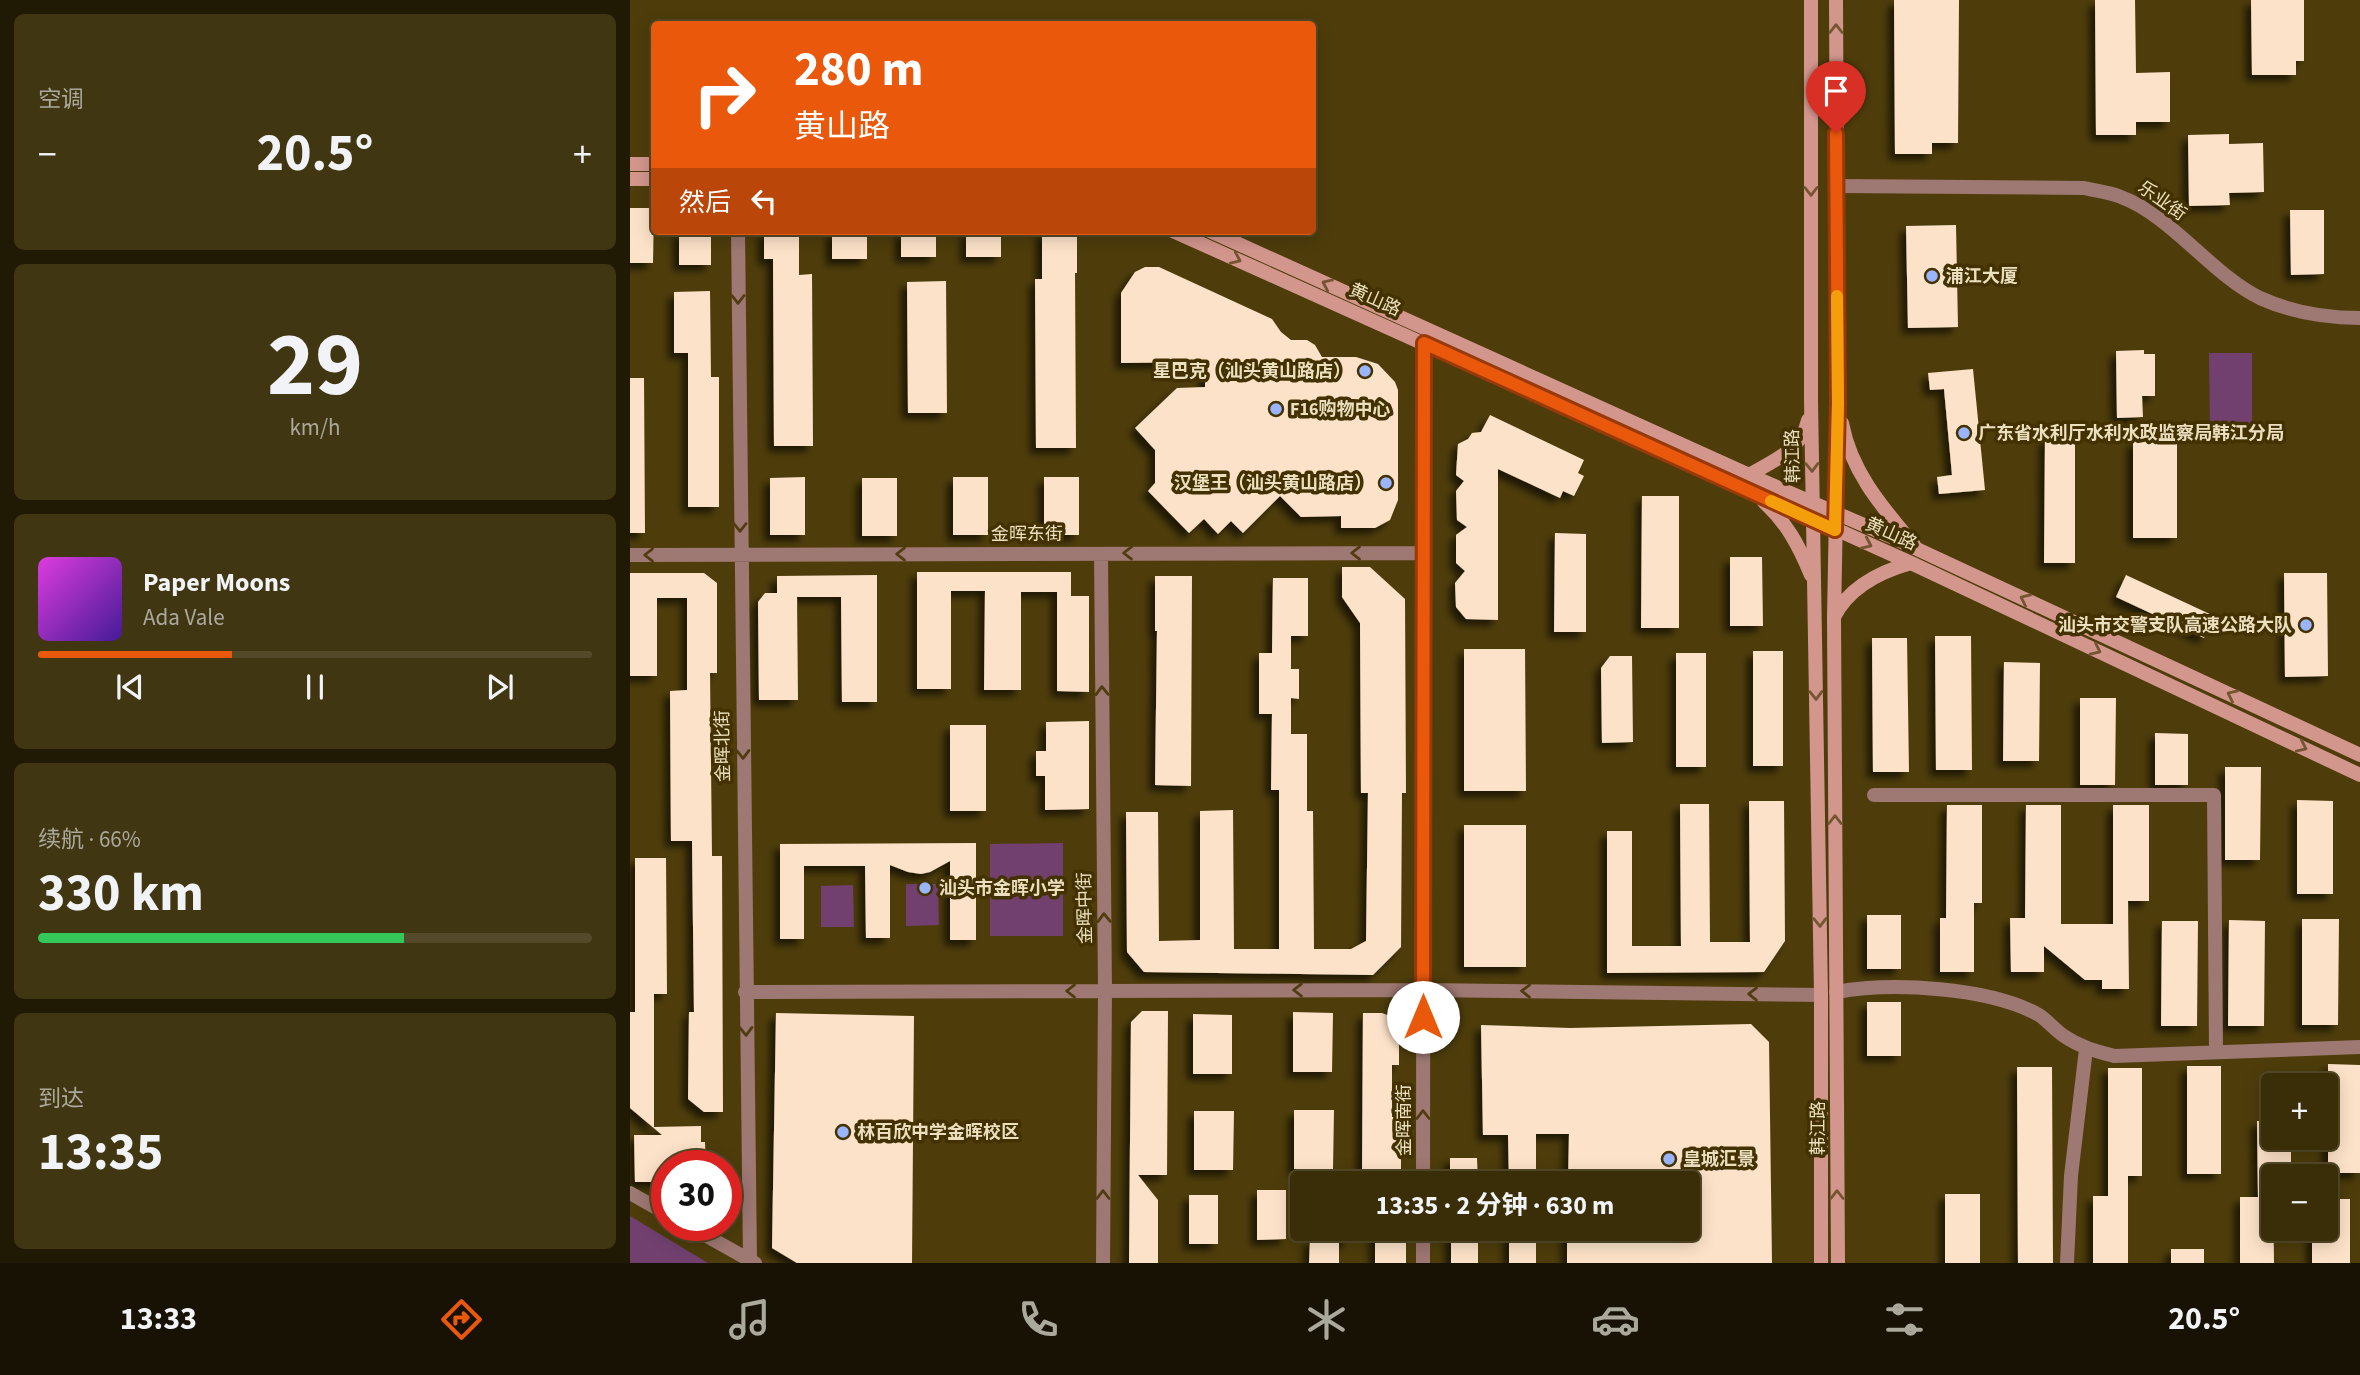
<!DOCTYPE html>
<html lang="zh">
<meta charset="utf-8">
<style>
body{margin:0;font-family:"Source Sans 3","Noto Sans SC",sans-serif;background:#413612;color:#f1f3f6;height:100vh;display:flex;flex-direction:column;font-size:26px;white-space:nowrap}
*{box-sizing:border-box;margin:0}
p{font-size:23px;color:#aba89c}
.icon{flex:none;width:38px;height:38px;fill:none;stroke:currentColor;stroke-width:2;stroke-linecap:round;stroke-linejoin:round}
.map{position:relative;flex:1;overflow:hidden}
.side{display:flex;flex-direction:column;gap:14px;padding:14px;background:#201904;width:630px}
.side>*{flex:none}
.top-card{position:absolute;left:21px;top:21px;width:665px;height:214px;border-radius:7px;box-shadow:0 4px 18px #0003,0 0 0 2px #544a29;background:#ea580c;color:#fff;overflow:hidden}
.controls{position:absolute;left:1631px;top:1073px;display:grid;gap:14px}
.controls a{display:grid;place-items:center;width:77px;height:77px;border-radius:7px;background:#3a2e08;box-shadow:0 4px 18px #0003,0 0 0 2px #544a29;font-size:35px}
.speed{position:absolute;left:21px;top:1150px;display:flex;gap:14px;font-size:35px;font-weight:700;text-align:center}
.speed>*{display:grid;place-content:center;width:91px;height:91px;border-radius:50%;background:#3a2e08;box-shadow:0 4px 18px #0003,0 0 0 2px #544a29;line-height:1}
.speed .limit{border:10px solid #d22;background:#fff;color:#111}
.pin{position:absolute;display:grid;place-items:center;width:60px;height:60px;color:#fff;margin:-72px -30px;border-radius:50% 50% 50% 0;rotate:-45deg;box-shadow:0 0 7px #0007}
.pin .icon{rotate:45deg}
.me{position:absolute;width:77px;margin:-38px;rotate:0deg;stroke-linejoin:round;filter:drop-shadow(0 0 5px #0008)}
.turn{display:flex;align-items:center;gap:24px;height:147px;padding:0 28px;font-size:32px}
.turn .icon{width:91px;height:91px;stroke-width:2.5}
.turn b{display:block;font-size:49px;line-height:60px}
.then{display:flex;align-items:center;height:66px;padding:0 28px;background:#0003;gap:14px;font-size:26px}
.big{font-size:52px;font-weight:700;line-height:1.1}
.side .card{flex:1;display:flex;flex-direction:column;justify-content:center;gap:10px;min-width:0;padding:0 24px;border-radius:10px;background:#413612}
.side .dial{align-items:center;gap:0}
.dial b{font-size:91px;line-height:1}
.song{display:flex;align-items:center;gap:21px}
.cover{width:84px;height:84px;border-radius:10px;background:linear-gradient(135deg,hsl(300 70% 55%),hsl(260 70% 35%))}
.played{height:7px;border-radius:4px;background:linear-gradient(90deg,#ea580c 35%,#544a29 35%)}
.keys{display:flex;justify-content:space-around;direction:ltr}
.heat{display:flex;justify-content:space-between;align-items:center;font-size:38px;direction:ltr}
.charge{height:10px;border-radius:5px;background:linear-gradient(90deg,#34c759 66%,#544a29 0)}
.trip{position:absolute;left:660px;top:1171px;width:410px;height:70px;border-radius:7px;background:#3a2e08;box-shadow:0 4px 18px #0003,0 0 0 2px #544a29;font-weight:700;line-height:70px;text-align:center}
.dock{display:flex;height:112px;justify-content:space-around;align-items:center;background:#171203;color:#aba89c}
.dock .icon{width:49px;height:49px}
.dock .on{color:#ea580c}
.dock b{font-size:32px;color:#f1f3f6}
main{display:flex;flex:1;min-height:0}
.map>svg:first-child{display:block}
.green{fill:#71406f}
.building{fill:#fce2c8;filter:url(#shadow)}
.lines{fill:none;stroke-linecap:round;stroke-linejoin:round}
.street{stroke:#9e7872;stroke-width:14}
.secondary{stroke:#d3968d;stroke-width:14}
.oneway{stroke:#755531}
.oneway2{stroke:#513c11}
.route-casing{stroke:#983908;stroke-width:18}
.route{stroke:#ea580c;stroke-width:12}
.slow{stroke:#f59e0b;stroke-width:12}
.poi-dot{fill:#9ab5fd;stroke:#433200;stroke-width:2.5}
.labels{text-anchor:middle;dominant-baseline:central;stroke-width:7;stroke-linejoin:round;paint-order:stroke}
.street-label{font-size:18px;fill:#ebdfc0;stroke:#433200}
.poi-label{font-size:18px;font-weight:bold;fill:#ebdfc0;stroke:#433200;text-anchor:start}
</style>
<main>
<section class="side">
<div class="card"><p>空调</p>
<div class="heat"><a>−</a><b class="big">20.5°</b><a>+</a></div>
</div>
<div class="card dial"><b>29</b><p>km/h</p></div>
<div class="card">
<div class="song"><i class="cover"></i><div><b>Paper Moons</b><p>Ada Vale</p></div></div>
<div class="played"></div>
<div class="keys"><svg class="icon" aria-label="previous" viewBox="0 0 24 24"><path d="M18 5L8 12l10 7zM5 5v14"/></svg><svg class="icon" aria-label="pause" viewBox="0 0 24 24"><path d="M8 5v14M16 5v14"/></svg><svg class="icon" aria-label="next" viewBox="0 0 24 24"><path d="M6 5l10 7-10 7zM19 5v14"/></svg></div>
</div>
<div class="card"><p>续航 · 66%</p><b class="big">330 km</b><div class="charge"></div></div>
<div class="card"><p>到达</p><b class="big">13:35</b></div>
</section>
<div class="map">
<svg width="1730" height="1263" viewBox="0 0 1730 1263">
<defs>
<filter id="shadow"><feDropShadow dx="-6" dy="6" stdDeviation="3.5" flood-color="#0009"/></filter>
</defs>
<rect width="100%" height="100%" fill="#4e3d0b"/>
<!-- green -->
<path class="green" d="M1579,353H1622V428L1580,429Z
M433,843V936H360V844Z
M276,884H308L309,925L276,926Z
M223,885L224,927H191V886Z
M0,1216L78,1263H0Z"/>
<!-- building -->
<path class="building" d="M1264,0H1329L1328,143H1302V154H1265Z
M1465,0H1505L1506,73L1540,72V122H1506V135H1466Z
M1621,0H1674V61H1666V75H1622Z
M1599,134V144L1633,143L1634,192L1599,193L1600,205L1559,206L1558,135Z
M0,208H24L23,263H0Z
M1660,210H1694V274L1661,275Z
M1326,225L1328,327L1278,328L1276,226Z
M49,231H81V265H49Z
M134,231H169V275L182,274L183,446H144L143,259H134Z
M202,231H237V259H202Z
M271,231H306V257H271Z
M336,231H371V257H336Z
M412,231H447V273H445L446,448H406L405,279H412Z
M515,267H529L642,319L651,332L661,340H677L685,345L692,357H726L748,364L765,382L768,390V500L760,520L745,528H711V516L671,517L650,496L613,533L601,521L588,534L574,519L559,533L518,491L525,483V450L505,428L547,388L575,387V362L491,363V293L505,272Z
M316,281L317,413H278L277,282Z
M80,291L81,377H89V507H58V353H44V292Z
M1514,350V354H1525V396H1512L1513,417L1487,418L1486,351Z
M1343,369L1355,490L1309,494L1307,477L1322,475L1314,389L1300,390L1298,373Z
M0,378H14L15,533H0Z
M860,415L954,460L948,473L954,476L944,496L933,491L930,498L868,469V620L836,619L826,607L825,583L835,571L826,563V535L837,527L827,520L826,491L834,481L826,475L828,444L838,439L842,433L851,432Z
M1415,438H1445V563H1414Z
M1503,441H1547V538H1503Z
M175,477V535H140V478Z
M323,477H358V535H323Z
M414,477H449V535H414Z
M232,478H267V536H232Z
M1012,496H1049V628H1011Z
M925,533L956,534V632H924Z
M1100,557H1132L1133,626H1100Z
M712,567H740L775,599L776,793H772L771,947L743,975L514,972L497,952L496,812H528L529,941L570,940V811L603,810L604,949H649V790H641L642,714H629V653H642L643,578H678V636H661V669H669V699L661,698V734H677V811H683L684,949H721L736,941L738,793H731L730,623L712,597Z
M287,572H441V596H459V692L427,691V592H391V690H354L355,591H321V689H287Z
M0,573H74L87,583V673H80L82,856H92L93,1112H74L58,1099L59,1012H64L62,841H41L40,691L57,690V598H27V676H0Z
M1654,573H1697L1698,676L1655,677Z
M247,575V702H212L211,597H167L168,700H129L128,602L135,593H147V576Z
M1496,575L1584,616L1574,638L1486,597Z
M525,576H562L561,786L525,785L527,631H525Z
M1305,636H1341L1342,770H1306Z
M1242,638H1277L1279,772H1243Z
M834,649H895L896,791H834Z
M1123,651H1153V766H1123Z
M1046,653H1076V767H1046Z
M980,656H1002L1003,742L972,743L971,668Z
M1374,662L1410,663L1409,761H1373Z
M1450,698H1486L1485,785H1450Z
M459,721V809L415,810V776H406V751H416V722Z
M320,725H356V811H320Z
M1525,733L1558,734V785H1525Z
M1595,767H1631L1630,860H1595Z
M1667,800L1703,801V894H1667Z
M1119,801H1154L1155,941L1134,972L977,973V831H1002V946H1051L1050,804H1079L1080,942H1120Z
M1317,805H1352V903H1344V972H1310V918H1316Z
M1396,805H1431V924H1483V805H1519V901H1498L1499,989H1472V980H1455L1414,946V972H1381L1380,918H1395Z
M834,825H896V967H834Z
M346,843V940H320V861L300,872L291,874L278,872L260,865V938H236L235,866H174V939H150V844Z
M5,858H36L37,994H24V1127L71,1126V1142H75L76,1166H37V1182H5L4,1135H32L0,1108V1012H5Z
M1237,915H1271V969H1237Z
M1672,919H1709L1708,1025H1672Z
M1599,920L1635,921L1634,1026H1598Z
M1532,921H1568L1567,1026H1531Z
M1237,1002H1271V1056H1237Z
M512,1011H538L537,1175H508L528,1200V1263H499L501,1022Z
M663,1012L703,1013L702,1072H663Z
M146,1013L284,1016L282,1263H167L142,1248Z
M733,1013H752L760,1016L766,1021L769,1031V1065H762V1117H771V1174H732Z
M563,1014L602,1015V1074H563Z
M1121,1024L1139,1042L1142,1263H937V1228H1057V1183H938L939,1134H906V1183H879L878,1135H853L851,1025L940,1028Z
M1698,1064L1730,1065V1173H1698Z
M1557,1066H1591V1174H1557Z
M1387,1067H1422L1423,1263H1388Z
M1478,1068H1512V1176H1498V1263H1463V1196H1478Z
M664,1110H704L703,1169H664Z
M564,1111H604L603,1170H564Z
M1627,1121H1643V1138H1661V1175H1643L1644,1263H1610V1197H1628Z
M820,1158H847L848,1183H820Z
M627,1190H656V1239L627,1240Z
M1315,1194H1350V1263H1315Z
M559,1195H588V1244H559Z
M1696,1199H1720V1263H1682V1228H1696Z
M692,1228H718V1242H709V1263H679L680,1239H692Z
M745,1228H776V1263H745Z
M821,1228H848V1263H821Z
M879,1228H906V1263H879Z
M1541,1249H1574V1263H1541Z"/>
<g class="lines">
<!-- street -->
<path class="street" d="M1206,186L1454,188C1466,191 1480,192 1491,197C1542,216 1581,274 1630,298C1661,312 1697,318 1730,318
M108,231L120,1260
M471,554L475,991L473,1263
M0,555L794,553
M1244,795H1584L1586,1052
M115,992L793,990L1191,995
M1206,992C1262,982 1359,987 1409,1015C1418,1021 1425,1030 1434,1036C1450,1047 1466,1051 1484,1056L1730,1047
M793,1183L794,343
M0,1193L37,1214
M57,1225L125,1263
M793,1263V1228
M1437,1263L1441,1176L1456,1049"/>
<!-- secondary -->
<path class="secondary" d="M1181,0V401L1191,995V1263
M1206,0L1208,403L1204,618L1208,1263
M0,164H24
M0,179H24
M543,231L1281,563L1730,775
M580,231L1119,475L1259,536L1730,755
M1212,423C1221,472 1253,508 1284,545
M1119,475C1143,461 1172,450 1178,420
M1134,502C1157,523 1169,546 1181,575
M1204,617C1219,587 1249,572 1281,563"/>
</g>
<!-- one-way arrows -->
<defs><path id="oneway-chevron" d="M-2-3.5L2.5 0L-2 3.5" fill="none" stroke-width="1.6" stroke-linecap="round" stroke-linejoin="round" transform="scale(1.75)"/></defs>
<g class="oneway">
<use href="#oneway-chevron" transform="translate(1206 29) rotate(-90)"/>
<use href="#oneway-chevron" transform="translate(1181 191) rotate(90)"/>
<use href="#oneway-chevron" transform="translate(606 259) rotate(24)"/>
<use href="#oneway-chevron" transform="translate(697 284) rotate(-156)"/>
<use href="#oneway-chevron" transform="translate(1182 467) rotate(89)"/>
<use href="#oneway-chevron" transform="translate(1237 544) rotate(24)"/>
<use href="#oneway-chevron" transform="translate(1395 599) rotate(-155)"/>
<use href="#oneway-chevron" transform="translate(1466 650) rotate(25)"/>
<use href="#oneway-chevron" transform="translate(1186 695) rotate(89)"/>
<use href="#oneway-chevron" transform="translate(1602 695) rotate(-155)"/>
<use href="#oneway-chevron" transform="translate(1672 747) rotate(25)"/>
<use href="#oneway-chevron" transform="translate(1205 820) rotate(-90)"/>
<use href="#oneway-chevron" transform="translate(1190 922) rotate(89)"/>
<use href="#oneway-chevron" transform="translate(1207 1195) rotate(-90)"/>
</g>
<g class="oneway2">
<use href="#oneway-chevron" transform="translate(108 299) rotate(90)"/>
<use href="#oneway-chevron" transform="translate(110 527) rotate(90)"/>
<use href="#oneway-chevron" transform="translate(498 553) rotate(180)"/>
<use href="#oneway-chevron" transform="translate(726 553) rotate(180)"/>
<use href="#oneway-chevron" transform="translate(271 554) rotate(180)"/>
<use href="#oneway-chevron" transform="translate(19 555) rotate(180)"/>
<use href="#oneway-chevron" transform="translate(472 691) rotate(-91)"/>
<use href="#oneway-chevron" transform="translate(113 754) rotate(89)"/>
<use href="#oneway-chevron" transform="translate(474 918) rotate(-91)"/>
<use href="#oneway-chevron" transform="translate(668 990) rotate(180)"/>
<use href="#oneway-chevron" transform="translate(441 991) rotate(180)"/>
<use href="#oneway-chevron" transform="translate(896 991) rotate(-179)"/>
<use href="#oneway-chevron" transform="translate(1123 994) rotate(-179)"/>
<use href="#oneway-chevron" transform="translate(116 1031) rotate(89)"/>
<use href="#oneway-chevron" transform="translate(793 1115) rotate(-90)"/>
<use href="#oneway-chevron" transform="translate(473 1195) rotate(-90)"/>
</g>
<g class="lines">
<!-- route casing -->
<g class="route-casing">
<path id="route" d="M793,1017L794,343L1205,530L1208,403L1206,133"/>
</g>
<!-- route -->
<use href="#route" class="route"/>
<!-- slow -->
<path class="slow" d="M1141,501L1205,530L1208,403L1207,296"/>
</g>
<!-- markers -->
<g class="poi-dot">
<circle cx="1302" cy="276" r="7"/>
<circle cx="735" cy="371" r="7"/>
<circle cx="646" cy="409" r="7"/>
<circle cx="1334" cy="433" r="7"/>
<circle cx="756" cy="483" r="7"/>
<circle cx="1676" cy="625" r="7"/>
<circle cx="295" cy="888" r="7"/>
<circle cx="213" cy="1132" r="7"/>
<circle cx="1039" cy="1159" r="7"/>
</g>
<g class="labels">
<!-- street labels -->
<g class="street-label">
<text transform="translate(1532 201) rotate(35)">乐业街</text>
<text transform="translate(745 300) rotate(24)">黄山路</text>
<text transform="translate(1163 456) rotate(-91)">韩江路</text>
<text x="397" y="534">金晖东街</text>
<text transform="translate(1261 534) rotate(24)">黄山路</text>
<text transform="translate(93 746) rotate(-91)">金晖北街</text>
<text transform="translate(455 908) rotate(-91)">金晖中街</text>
<text transform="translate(774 1120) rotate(-90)">金晖南街</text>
<text transform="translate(1188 1128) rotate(-90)">韩江路</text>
</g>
<!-- poi labels -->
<g class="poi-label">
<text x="1316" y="276">浦江大厦</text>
<text x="721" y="371" text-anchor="end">星巴克（汕头黄山路店）</text>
<text x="660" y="409">F16购物中心</text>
<text x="1348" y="433">广东省水利厅水利水政监察局韩江分局</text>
<text x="742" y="483" text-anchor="end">汉堡王（汕头黄山路店）</text>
<text x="1662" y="625" text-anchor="end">汕头市交警支队高速公路大队</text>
<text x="309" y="888">汕头市金晖小学</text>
<text x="227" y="1132">林百欣中学金晖校区</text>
<text x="1053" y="1159">皇城汇景</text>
</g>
</g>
</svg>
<div class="controls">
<a>+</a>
<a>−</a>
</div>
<div class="speed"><div class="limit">30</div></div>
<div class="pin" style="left:1206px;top:133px;background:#d93025"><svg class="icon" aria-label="arrive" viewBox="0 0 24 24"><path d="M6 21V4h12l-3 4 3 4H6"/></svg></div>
<svg class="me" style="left:793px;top:1017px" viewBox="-20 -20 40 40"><circle r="19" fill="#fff"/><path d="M0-13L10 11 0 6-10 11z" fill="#ea580c"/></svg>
<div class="trip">13:35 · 2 分钟 · 630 m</div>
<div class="top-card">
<div class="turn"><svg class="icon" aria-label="right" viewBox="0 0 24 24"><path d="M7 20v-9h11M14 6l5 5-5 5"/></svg><div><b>280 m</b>黄山路</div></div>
<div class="then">然后<svg class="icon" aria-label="left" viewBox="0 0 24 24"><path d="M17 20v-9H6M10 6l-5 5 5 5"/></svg></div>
</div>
</div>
</main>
<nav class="dock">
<b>13:33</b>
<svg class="icon on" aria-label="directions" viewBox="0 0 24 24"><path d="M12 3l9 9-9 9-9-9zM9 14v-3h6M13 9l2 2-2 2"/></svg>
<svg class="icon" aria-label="music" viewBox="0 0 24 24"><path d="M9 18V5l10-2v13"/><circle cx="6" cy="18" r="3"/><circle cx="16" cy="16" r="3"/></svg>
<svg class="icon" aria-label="phone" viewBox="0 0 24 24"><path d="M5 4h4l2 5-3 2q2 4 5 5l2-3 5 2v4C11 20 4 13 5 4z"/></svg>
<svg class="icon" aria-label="climate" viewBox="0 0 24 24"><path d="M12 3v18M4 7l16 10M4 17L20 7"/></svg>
<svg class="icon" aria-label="car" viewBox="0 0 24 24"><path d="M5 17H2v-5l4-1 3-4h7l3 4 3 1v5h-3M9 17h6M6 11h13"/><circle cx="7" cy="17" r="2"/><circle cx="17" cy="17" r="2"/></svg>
<svg class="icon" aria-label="filters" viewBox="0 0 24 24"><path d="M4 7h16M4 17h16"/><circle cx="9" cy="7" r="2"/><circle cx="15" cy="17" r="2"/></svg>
<b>20.5°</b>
</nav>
